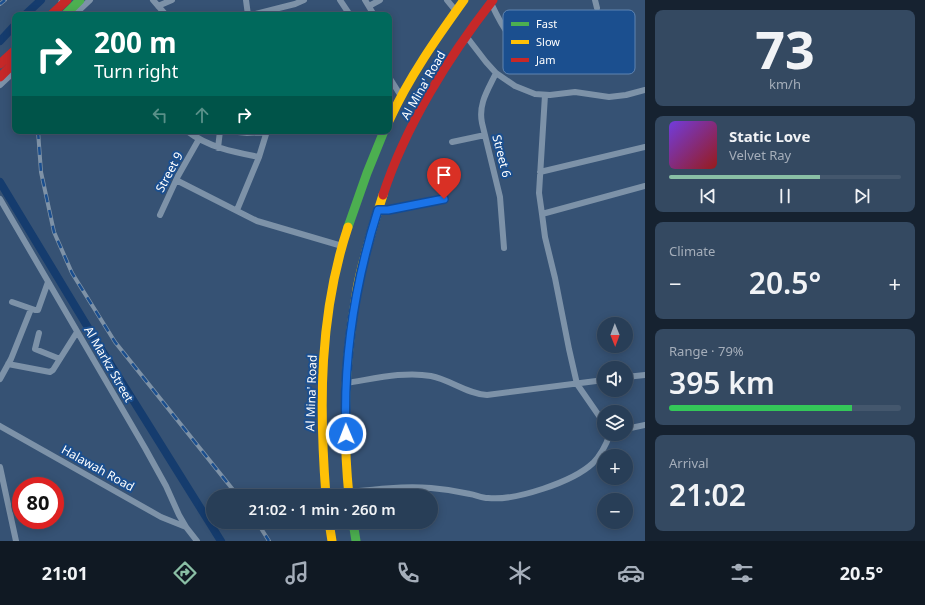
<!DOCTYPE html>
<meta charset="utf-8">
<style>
body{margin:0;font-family:"Noto Sans",sans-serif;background:#344961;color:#f1f3f6;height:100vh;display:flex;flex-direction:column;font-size:15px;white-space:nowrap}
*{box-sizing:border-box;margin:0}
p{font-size:13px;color:#a5aeba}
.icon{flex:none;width:22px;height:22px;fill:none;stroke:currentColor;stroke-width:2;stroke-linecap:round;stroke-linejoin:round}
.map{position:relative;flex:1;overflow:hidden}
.side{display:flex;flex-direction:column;gap:10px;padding:10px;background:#162230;width:280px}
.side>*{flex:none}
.hud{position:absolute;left:12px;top:12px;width:380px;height:122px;border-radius:8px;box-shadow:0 2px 10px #0003,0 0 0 1px #44576d;background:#00695c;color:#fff;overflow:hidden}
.needle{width:26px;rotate:179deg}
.fabs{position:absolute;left:597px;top:317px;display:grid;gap:8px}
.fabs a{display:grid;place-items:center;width:36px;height:36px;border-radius:50%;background:#283e57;box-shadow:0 2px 10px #0003,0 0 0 1px #44576d;font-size:20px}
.speed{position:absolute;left:12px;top:477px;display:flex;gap:8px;font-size:20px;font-weight:700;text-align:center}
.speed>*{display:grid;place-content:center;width:52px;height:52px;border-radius:50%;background:#283e57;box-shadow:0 2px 10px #0003,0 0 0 1px #44576d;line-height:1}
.speed .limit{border:6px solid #d22;background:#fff;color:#111}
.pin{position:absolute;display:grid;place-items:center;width:34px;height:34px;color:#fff;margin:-41px -17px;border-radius:50% 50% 50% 0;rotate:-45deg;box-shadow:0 0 4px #0007}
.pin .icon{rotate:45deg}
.me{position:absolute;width:44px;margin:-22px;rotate:359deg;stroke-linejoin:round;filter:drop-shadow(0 0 3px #0008)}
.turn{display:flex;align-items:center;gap:14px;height:84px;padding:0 16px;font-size:18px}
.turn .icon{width:52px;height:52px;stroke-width:2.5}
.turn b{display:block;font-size:28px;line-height:34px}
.lanes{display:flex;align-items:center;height:38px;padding:0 16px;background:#0003;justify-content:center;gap:20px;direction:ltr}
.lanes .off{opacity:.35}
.big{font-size:30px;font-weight:600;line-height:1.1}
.side .widget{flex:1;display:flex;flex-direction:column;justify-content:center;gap:6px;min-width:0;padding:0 14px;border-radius:8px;background:#344961}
.side .dial{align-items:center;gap:0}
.dial b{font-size:52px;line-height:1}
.song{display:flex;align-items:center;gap:12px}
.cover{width:48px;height:48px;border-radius:6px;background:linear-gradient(135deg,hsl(260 70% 55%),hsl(0 70% 35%))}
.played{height:4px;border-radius:2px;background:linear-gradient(90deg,#8abfa5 65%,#44576d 65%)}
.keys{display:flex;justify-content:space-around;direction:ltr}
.heat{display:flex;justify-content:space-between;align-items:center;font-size:22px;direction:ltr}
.charge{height:6px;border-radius:3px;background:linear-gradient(90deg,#34c759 79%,#44576d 0)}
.trip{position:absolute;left:206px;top:489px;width:232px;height:40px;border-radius:20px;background:#283e57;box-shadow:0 2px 10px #0003,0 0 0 1px #44576d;font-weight:600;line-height:40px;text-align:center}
.tabs{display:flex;height:64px;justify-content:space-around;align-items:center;background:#101923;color:#a5aeba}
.tabs .icon{width:28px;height:28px}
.tabs .on{color:#8abfa5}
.tabs b{font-size:18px;color:#f1f3f6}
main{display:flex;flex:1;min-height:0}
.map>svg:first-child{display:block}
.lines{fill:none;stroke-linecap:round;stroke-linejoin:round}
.canal{stroke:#153c6e;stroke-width:8}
.lane{stroke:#7d92a8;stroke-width:3}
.street{stroke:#7d92a8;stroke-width:6}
.fast{stroke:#4caf50;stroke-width:9}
.slow{stroke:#ffc107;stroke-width:9}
.jam{stroke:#c62828;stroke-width:9}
.rail-casing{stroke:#7e92a7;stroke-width:4}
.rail{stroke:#1b4f8f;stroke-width:2.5;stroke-dasharray:8;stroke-linecap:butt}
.jam-bridge{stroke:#c62828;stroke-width:9}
.route-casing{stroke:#114b97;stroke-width:10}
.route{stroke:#1a73e8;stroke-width:7}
.labels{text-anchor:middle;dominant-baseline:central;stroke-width:4;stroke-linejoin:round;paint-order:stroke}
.street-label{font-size:12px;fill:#fff;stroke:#1b4f8f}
.key{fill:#1b4f8f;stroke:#5f84b1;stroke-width:1}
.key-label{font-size:11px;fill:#fff}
</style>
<main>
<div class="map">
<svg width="645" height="541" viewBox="0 0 645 541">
<rect width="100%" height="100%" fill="#365274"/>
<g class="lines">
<!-- canal -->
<path class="canal" d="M25,15L41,0
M0,41L15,25
M0,182L98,344L221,541"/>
<!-- lane -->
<path class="lane" d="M381,210L444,199"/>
<!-- street -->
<path class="street" d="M153,0L166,15
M246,0L248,15
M340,0L350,15
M365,0L374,15
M447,0L456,11
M595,0L597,8
M491,3C505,33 511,41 538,61
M158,6L172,0
M369,6L380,0
M74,15L90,0
M251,15L295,4L304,0
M466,36L486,62L496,73L515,86L535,94L550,95L575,92L609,97L626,95L645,90
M496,73C488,90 478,104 482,123L500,197L504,248
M389,77L401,96
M0,85L15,71
M545,95L539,193L542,214L645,186
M187,131C208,147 233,152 259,157
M229,131L247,133L267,132
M452,142L485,135
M218,148L220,131
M540,172L645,147
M176,180L257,221L342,246
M0,199L145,448L166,486L179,515L186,527L197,541
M237,210L259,157L267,131
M542,214L545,237L555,278L569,349L577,384L604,423
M160,215L178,176L199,139
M12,302L35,310H38L48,282
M39,333L35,349L60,359
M8,364L50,372L53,370L77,332
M626,377L645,375
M0,379L11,359L31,309
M346,383C373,379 404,371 431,376C451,380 467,394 487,395L604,380
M0,426L161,517L186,527
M626,429L645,425
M0,467L16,541
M349,492C376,489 403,486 431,488C444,489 457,491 470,494C476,495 482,498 488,498C515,501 573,482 593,463C601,455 606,445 610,434"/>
<!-- fast -->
<path class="fast" d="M65,15L80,0
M348,227L367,173L384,131
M353,522L356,541"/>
<!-- slow -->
<path class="slow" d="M389,121C409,77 436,39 464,0
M326,496C319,406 319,314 348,227
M349,496C342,427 345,357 357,289C363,257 373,226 383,195
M329,522L332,541"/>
<!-- jam -->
<path class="jam" d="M0,64L15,50
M0,77L15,62
M383,195C405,127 449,56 493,0"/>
<!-- rail casing -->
<g class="rail-casing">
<path id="rail" d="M0,4L5,0
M56,15L61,0
M38,131L41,172L54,232L72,273L115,342L238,496
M257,522L269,541"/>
</g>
<!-- rail -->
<use href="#rail" class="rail"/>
<!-- jam-bridge -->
<path class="jam-bridge" d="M51,15L67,0"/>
</g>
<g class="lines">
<!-- route casing -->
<g class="route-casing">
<path id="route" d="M346,434C343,358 355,283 378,210H388L444,199"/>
</g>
<!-- route -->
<use href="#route" class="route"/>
</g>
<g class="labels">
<!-- street labels -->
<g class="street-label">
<text transform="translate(423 85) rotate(-60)">Al Mina' Road</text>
<text transform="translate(502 156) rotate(76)">Street 6</text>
<text transform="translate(169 172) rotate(-62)">Street 9</text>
<text transform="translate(109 364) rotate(60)">Al Markz Street</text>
<text transform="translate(311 393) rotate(-88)">Al Mina' Road</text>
<text transform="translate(98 468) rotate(29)">Halawah Road</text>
</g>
</g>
<!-- legend -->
<rect x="503" y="10" width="132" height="64" rx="6" class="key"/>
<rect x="511" y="22" width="18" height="4" fill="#4caf50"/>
<rect x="511" y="40" width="18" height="4" fill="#ffc107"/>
<rect x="511" y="58" width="18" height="4" fill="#c62828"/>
<g class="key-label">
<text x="536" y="28">Fast</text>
<text x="536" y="46">Slow</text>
<text x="536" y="64">Jam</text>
</g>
</svg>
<div class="fabs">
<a><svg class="needle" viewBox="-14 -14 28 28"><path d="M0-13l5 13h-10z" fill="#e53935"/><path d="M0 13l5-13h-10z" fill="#a5aeba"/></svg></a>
<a><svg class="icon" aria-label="sound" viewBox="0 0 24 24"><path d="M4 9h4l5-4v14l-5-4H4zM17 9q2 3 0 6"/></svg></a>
<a><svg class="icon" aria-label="layers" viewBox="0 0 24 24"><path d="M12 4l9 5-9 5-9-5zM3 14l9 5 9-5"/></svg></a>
<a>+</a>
<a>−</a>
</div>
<div class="speed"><div class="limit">80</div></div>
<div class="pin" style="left:444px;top:199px;background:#d93025"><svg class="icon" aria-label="arrive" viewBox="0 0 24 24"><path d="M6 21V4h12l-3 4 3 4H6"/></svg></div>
<svg class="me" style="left:346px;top:434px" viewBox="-20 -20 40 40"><circle r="17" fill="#1a73e8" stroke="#fff" stroke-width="3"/><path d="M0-11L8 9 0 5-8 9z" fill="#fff"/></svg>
<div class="trip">21:02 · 1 min · 260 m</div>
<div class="hud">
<div class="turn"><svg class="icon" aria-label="right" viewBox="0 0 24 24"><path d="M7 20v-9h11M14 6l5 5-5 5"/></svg><div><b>200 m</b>Turn right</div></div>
<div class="lanes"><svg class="icon off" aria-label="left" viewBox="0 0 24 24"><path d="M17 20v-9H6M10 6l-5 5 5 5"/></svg><svg class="icon off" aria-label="ahead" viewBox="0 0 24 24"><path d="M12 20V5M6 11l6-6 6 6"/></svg><svg class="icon" aria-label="right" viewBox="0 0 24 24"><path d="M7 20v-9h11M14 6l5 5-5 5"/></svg></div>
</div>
</div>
<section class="side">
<div class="widget dial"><b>73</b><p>km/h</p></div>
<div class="widget">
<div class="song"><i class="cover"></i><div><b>Static Love</b><p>Velvet Ray</p></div></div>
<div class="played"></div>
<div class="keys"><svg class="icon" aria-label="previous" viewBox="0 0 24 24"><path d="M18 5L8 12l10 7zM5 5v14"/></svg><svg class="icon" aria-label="pause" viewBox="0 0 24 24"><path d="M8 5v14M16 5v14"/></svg><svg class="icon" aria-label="next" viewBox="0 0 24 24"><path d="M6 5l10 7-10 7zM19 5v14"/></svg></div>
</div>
<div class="widget"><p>Climate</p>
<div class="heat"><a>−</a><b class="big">20.5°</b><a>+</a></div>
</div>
<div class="widget"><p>Range · 79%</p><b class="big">395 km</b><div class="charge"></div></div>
<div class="widget"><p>Arrival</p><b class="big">21:02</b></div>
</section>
</main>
<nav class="tabs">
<b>21:01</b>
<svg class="icon on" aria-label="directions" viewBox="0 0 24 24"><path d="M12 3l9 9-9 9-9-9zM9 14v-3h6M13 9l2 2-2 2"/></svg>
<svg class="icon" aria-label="music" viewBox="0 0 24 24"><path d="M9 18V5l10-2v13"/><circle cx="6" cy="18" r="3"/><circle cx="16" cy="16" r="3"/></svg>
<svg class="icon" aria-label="phone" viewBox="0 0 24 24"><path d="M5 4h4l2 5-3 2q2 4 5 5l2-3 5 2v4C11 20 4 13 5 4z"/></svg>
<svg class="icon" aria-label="climate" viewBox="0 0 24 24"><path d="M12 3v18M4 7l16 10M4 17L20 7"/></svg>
<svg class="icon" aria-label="car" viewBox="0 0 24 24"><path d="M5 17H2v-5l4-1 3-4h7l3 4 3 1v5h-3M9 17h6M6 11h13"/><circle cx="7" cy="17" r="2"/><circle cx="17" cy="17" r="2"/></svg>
<svg class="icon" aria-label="filters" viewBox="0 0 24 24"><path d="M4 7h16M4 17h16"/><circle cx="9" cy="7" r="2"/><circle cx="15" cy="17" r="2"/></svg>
<b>20.5°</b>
</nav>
